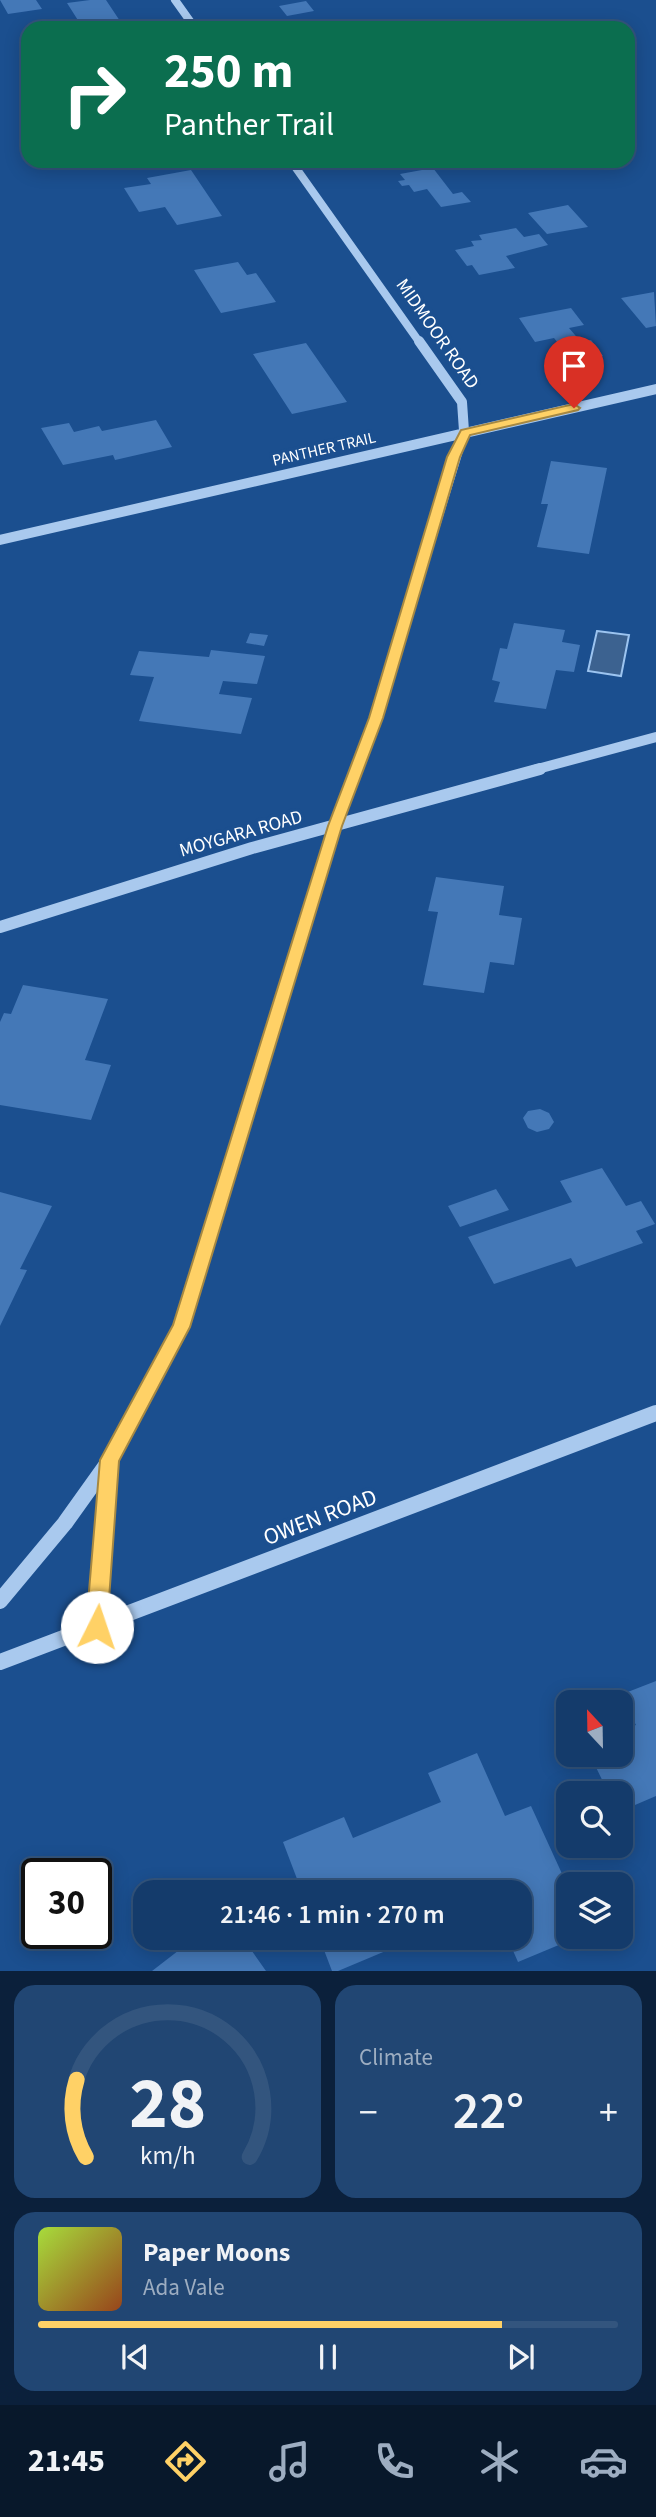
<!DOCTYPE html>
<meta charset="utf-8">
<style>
body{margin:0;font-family:"Source Sans 3",sans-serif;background:#214673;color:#f1f3f6;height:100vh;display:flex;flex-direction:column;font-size:26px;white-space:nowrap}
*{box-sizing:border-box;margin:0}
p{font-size:23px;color:#9dadc1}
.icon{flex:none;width:38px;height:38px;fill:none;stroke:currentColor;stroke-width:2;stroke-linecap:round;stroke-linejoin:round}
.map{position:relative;height:1971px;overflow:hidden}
.drawer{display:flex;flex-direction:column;gap:14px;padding:14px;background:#0b203b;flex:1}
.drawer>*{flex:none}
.top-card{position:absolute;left:21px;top:21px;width:614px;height:147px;border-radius:21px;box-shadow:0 4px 18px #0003,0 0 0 2px #33557e;background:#0b6e4f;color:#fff;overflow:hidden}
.needle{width:46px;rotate:338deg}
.controls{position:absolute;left:556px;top:1690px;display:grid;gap:14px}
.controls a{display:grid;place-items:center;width:77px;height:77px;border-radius:14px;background:#143b6b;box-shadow:0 4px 18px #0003,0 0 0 2px #33557e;font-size:35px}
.speed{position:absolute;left:21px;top:1858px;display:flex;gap:14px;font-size:35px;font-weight:700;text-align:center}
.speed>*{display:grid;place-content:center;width:91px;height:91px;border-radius:50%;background:#143b6b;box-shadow:0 4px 18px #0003,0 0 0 2px #33557e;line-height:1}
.speed .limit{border:4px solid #111;border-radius:10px;background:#fff;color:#111}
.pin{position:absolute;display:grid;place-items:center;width:60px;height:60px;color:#fff;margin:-72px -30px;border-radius:50% 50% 50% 0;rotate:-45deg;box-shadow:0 0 7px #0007}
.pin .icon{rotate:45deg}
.me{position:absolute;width:77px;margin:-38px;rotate:4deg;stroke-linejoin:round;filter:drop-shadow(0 0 5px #0008)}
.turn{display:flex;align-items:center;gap:24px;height:147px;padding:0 28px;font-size:32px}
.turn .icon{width:91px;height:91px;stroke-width:2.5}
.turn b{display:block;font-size:49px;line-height:60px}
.big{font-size:52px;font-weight:600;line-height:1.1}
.drawer .widget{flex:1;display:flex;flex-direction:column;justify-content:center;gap:10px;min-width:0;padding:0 24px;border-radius:21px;background:#214673}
.drawer .dial{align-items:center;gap:0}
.dial svg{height:182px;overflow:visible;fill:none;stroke:#33557e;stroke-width:7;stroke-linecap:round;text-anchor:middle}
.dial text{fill:#f1f3f6;stroke:none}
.song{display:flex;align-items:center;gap:21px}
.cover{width:84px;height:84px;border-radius:10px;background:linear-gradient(135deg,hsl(80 70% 55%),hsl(20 70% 35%))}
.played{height:7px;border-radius:4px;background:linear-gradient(90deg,#ffd166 80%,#33557e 80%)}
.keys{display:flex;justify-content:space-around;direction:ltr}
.heat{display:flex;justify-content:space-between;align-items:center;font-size:38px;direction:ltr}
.drawer .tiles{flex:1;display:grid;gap:14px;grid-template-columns:1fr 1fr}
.widget:last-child{grid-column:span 2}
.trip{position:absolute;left:133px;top:1880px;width:399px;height:70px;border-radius:21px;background:#143b6b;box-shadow:0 4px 18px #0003,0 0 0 2px #33557e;font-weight:600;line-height:70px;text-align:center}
.menu{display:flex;height:112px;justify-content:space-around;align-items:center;background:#08182b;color:#9dadc1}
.menu .icon{width:49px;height:49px}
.menu .selected{color:#ffd166}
.menu b{font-size:32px;color:#f1f3f6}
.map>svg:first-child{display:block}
.water{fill:#3c6290;stroke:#9cc4f0;stroke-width:2}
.building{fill:#4478b7}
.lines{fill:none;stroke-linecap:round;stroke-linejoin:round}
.minor-far3{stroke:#a9c9ee;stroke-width:8}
.minor-far2{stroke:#a9c9ee;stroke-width:10}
.minor-far1{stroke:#a9c9ee;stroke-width:12}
.minor{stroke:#a9c9ee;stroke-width:16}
.route{fill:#ffd166;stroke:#a68842;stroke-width:2}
.labels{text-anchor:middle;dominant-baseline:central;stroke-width:7;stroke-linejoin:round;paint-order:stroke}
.far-street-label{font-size:16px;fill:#fff;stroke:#1b4f8f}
.street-label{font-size:19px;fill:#fff;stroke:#1b4f8f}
.near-street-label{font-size:23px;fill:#fff;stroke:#1b4f8f}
</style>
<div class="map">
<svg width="656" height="1971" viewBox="0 0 656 1971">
<rect width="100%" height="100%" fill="#1b4f8f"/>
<!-- water -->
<path class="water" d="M597,631L629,635L621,676L588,671Z"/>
<!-- building -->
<path class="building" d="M0,0H36L42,9L8,14Z
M90,0H106L120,21L112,22L115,26L110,28H68L81,25L67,3Z
M306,1L314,11L287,16L279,6Z
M433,168L453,194L462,192L471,202L441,207L427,189L414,192L409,185L402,186L398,181L405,180L400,174Z
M191,170L222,216L177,225L165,207L139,212L124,188L151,184L147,178Z
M568,205L588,227L547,234L528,213Z
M516,228L524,237L539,234L548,245L506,256L515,268L479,275L472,265L467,266L455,250L474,246L471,241L482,240L479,235Z
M238,262L247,275L256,273L276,302L221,313L194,270Z
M654,292L656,326L646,328L621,298Z
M571,308L584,325L569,328L581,342L591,340L603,356L573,362L554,338L535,342L519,318Z
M306,343L347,402L292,414L253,354Z
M156,420L172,447L115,460L113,455L63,465L41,428L69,423L74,432L99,426L102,431Z
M551,461L607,468L589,554L537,547L548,504H541Z
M514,623L565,630L562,642L580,645L574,672L556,670L546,709L494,702L500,682L492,680L500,648L507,649Z
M250,633L268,635L264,646L246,643Z
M211,650L265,656L257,684L223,681L219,694L252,698L241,734L139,721L154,677L130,675L139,651L209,657Z
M436,877L504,886L499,915L522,918L514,965L490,962L484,993L423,985L438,912L428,911Z
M23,985L108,999L85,1060L111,1065L91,1120L0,1105V1022L4,1013L11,1014Z
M540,1109L549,1113L554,1122L549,1129L537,1132L528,1128L523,1118L528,1111Z
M602,1168L626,1206L641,1201L655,1224L636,1231L643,1243L576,1267L571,1258L494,1284L468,1237L572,1202L560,1181Z
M496,1189L509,1210L460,1227L448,1206Z
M0,1192L52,1206L20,1269L27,1270L0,1326Z
M656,1681V1796L621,1811V1794H609L590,1755H621V1730L636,1725L620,1695Z
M477,1753L505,1816L531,1806L569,1889V1937H578L518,1962L507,1937H520V1892H487L482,1880L455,1892H302L283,1842L344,1817L353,1838L441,1802L428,1773Z
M196,1937H242L266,1971H152Z
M319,1937H419L338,1971H332Z"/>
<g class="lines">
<!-- minor-far3 -->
<path class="minor-far3" d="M175,0L195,28
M291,161L420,343"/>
<!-- minor-far2 -->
<path class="minor-far2" d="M0,540L656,389
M356,770L376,718L464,431L462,402L419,341
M534,770L656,737"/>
<!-- minor-far1 -->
<path class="minor-far1" d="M0,927L252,848L540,769
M188,1305L335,826L357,769"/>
<!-- minor -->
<path class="minor" d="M0,1601L65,1523L110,1460L181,1327L188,1303
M97,1627L110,1460
M0,1662L656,1413"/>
</g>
<!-- route -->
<path class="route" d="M574,404L580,408L578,410L470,435L460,457L383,718L342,826L190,1327L119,1461L107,1627L104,1634L97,1637L89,1634L86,1627L100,1460L173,1325L328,826L369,718L447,457L461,430Z"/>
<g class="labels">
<!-- far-street labels -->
<g class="far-street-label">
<text transform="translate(324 449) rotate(-13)">PANTHER TRAIL</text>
</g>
<!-- street labels -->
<g class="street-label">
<text transform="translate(437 334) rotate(55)">MIDMOOR ROAD</text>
<text transform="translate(241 834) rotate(-16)">MOYGARA ROAD</text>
</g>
<!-- near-street labels -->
<g class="near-street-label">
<text transform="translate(320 1517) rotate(-21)">OWEN ROAD</text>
</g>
</g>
</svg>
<div class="controls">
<a><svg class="needle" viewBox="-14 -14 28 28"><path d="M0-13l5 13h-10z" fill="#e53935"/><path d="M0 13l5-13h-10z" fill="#9dadc1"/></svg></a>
<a><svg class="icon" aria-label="search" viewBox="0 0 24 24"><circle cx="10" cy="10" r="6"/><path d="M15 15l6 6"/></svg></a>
<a><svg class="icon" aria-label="layers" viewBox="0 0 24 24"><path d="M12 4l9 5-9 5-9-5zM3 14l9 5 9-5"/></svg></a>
</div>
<div class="speed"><div class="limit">30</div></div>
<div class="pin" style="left:574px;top:408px;background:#d93025"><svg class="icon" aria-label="arrive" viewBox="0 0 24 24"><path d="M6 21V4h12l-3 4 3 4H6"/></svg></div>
<svg class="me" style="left:97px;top:1627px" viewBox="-20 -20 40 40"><circle r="19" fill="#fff"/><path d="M0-13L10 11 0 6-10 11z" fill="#ffd166"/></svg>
<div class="trip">21:46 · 1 min · 270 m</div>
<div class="top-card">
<div class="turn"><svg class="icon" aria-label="right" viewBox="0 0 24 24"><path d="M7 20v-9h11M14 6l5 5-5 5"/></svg><div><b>250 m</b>Panther Trail</div></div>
</div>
</div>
<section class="drawer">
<div class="tiles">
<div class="widget dial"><svg viewBox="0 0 100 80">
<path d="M14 69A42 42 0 1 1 86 69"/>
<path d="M14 69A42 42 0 0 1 10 35" stroke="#ffd166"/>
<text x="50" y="56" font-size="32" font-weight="700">28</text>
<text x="50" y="72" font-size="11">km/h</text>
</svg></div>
<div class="widget"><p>Climate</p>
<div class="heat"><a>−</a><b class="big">22°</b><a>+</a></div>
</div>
<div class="widget">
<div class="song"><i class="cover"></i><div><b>Paper Moons</b><p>Ada Vale</p></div></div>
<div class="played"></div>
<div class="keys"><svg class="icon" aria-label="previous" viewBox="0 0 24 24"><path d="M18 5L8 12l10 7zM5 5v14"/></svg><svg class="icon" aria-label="pause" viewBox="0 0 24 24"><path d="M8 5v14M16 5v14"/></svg><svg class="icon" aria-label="next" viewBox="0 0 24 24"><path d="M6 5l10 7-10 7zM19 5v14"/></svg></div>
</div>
</div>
</section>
<nav class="menu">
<b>21:45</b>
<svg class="icon selected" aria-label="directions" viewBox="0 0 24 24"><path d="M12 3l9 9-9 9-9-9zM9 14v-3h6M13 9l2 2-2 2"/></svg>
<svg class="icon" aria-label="music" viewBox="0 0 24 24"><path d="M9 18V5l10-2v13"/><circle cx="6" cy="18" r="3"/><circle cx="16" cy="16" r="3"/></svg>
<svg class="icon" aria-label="phone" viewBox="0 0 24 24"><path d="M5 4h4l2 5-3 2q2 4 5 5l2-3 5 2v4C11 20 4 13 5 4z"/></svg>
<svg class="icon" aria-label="climate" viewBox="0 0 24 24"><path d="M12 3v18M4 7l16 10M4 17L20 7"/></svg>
<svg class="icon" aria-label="car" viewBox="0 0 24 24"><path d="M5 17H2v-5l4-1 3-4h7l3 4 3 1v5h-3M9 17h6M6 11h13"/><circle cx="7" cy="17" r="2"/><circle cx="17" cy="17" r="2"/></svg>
</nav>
